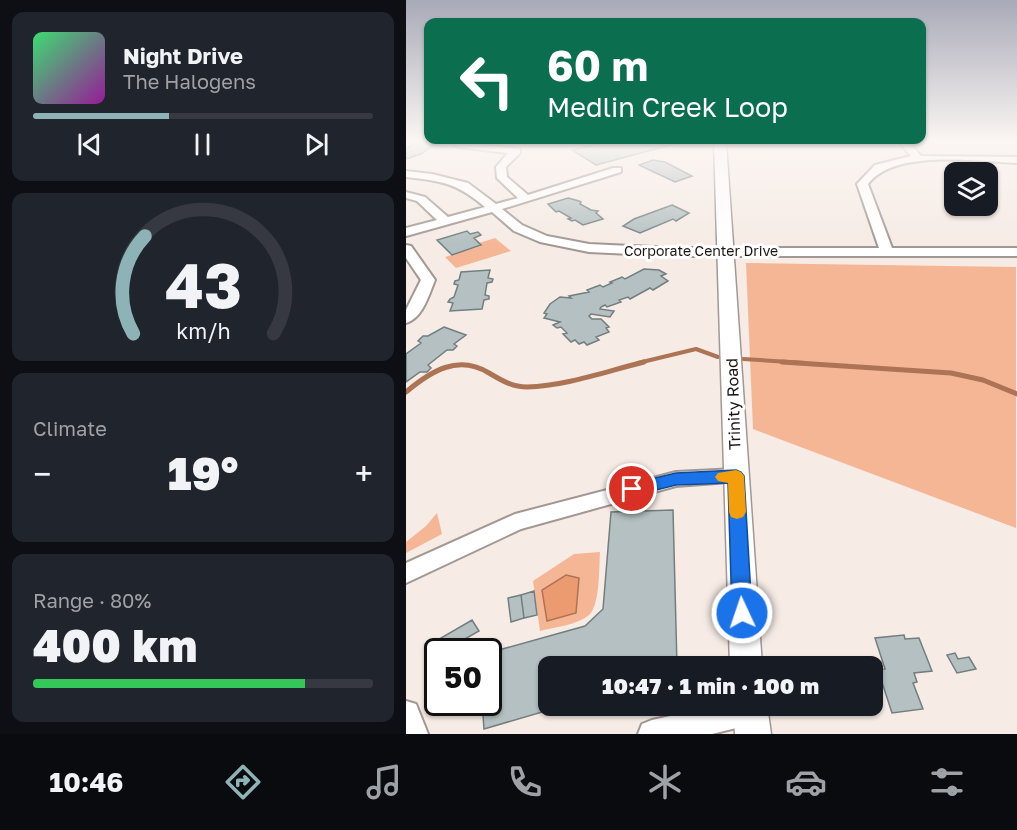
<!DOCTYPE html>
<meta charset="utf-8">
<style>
body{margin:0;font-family:"Golos Text",sans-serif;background:#20242c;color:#f1f3f6;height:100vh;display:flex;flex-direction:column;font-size:22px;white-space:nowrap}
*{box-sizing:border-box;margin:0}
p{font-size:20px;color:#9ea1a6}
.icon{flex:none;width:33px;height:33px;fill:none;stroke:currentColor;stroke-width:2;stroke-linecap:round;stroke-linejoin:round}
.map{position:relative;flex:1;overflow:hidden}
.side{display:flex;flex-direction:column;gap:12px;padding:12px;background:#0d0f14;width:406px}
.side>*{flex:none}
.hud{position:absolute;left:18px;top:18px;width:502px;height:126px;border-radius:12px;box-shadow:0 2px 4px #0004;background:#0b6e4f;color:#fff;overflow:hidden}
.tools{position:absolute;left:538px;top:162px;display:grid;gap:12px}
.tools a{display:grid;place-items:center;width:54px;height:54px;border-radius:12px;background:#171b24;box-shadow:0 2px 4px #0004;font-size:30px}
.speed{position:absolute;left:18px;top:638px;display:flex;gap:12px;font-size:30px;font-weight:700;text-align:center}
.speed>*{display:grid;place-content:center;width:78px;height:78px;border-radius:50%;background:#171b24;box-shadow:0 2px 4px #0004;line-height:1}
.speed .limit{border:3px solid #111;border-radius:9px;background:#fff;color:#111}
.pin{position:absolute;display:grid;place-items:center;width:51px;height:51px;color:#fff;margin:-26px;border:3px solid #fff;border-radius:50%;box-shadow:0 2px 6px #0007}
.me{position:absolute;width:66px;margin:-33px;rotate:357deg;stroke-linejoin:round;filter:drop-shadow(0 0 4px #0008)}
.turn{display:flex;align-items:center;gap:21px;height:126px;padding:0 24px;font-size:27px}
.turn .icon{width:78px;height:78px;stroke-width:2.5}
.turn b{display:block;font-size:42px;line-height:51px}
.big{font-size:45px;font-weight:800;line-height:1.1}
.side .widget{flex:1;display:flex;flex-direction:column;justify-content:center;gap:9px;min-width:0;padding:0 21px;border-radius:12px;background:#20242c}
.side .dial{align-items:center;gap:0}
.dial svg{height:156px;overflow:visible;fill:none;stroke:#363941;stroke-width:7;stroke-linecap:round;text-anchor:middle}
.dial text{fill:#f1f3f6;stroke:none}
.song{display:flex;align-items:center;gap:18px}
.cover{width:72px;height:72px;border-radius:9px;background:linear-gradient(135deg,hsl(140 70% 55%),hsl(300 70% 35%))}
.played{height:6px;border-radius:3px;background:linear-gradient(90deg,#8eb3b7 40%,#363941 40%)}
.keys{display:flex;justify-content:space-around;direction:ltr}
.heat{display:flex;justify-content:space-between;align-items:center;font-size:33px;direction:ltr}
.charge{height:9px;border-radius:4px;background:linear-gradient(90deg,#34c759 80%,#363941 0)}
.trip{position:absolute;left:132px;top:656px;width:345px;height:60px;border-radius:12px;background:#171b24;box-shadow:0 2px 4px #0004;font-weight:800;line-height:60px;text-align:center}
.dock{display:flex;height:96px;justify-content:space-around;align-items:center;background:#090b0e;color:#9ea1a6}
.dock .icon{width:42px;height:42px}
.dock .selected{color:#8eb3b7}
.dock b{font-size:27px;color:#f1f3f6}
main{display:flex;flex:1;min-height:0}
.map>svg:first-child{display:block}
.green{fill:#f5b695}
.water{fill:#ec9b70;stroke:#ad7355;stroke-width:1.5}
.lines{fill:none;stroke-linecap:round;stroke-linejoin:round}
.stream-far1{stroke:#ad7355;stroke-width:4}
.stream{stroke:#ad7355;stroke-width:5}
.building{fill:#b4c0c1;stroke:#727e7f;stroke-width:1.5}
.minor-casing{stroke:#a29893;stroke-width:4}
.major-casing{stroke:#a29893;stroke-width:3}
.minor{fill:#fff;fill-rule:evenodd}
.major{fill:#fff;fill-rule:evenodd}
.route{fill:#1a73e8;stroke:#114b97;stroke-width:1.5}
.slow{fill:#f59e0b}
.labels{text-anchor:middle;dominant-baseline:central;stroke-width:6;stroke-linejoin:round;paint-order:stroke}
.far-street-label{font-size:14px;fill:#1a1615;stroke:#fff}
.street-label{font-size:16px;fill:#1a1615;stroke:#fff}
</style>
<main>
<section class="side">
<div class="widget">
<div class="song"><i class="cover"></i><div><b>Night Drive</b><p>The Halogens</p></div></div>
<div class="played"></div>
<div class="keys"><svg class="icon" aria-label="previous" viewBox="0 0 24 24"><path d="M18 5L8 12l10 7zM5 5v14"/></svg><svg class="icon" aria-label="pause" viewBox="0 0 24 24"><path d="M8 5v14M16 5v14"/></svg><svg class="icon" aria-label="next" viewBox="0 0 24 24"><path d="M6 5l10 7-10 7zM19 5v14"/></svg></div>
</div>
<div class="widget dial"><svg viewBox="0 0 100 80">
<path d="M14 69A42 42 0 1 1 86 69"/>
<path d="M14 69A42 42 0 0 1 20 19" stroke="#8eb3b7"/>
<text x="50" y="56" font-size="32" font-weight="700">43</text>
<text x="50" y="72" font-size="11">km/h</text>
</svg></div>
<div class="widget"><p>Climate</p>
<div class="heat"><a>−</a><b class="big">19°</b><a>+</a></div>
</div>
<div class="widget"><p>Range · 80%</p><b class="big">400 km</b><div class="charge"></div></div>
</section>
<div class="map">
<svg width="611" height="734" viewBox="0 0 611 734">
<rect width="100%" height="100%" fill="#f6ebe5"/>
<!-- green -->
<path class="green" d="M89,238L105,251L50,268L39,257L75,246L73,243Z
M340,263L610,267V528L347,429Z
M31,513L36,534L0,553V542L20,526Z
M194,552C193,567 194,603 184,614C173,625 148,627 134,631L127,581L168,554Z"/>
<!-- water -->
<path class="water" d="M160,575L173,578L170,613L141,621L136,590Z"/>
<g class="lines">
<!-- stream-far1 -->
<path class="stream-far1" d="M337,359L399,363
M232,363L290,349L312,357"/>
<!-- stream -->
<path class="stream" d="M376,362L545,373L577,380L611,394
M0,392C25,371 52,354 83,373C95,380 106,387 121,387C160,386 201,371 238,362"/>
</g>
<!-- building -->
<path class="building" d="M10,142H32L15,154L0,159V149Z
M200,142H276L190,165L166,150Z
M247,160L259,162L286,176L269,182L233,165Z
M162,198L173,201L175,202L174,204L185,210L192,211L190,213L197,219L177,225L169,220L166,221L162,219L165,218L153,211L150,212L142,204Z
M266,205L283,213L270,221L267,219L234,233L217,226L228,219Z
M61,231L64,234L72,232L75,235L68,238L75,245L46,255L31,240Z
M238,269L253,270L260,274L255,276L262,281L247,290L244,288L224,299L222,297L213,300L215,302L201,307L199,305L195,307L194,309L208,311L204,317L185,314L183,316L186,319H195L203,327L200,328L203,332L190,337L193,340L181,345L178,342L173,344L169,340L165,342L157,334L161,333L155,327L151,328L147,325L154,322L138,318L141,314L138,313L144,304L154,297L165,298L163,296L183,292L181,290L194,285L197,287L206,283L204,282L216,277L219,279Z
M84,270L82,278L87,279L86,282L81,283L79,295L83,296V299L78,300L76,309L44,311L47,303L42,302L44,299L48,297L52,285L48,284L49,281L53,280L55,272Z
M38,327L60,335L48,344L51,346L47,350H41L22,365L25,368L21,372H14L0,382V354L15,343L12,341L17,336H22Z
M267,510L271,666H142V705H160L78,729L76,702H82V653L179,626L197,609L205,512Z
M128,591L131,615L118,618L115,595Z
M115,595L118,618L105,622L102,598Z
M66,620L73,631L38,651H32L28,642Z
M498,635L499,639L513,638L526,671L508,673L511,682L507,683L517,709L486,713L472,670L479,669L469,638Z
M549,653L552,659L563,657L570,669L551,673L541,655Z"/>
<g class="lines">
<!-- minor casing -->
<g class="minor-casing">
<path id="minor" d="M50,142L114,149V153L100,167L101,177L122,195L207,168H215V172L96,209L116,225L141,236L183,244L267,248H473L451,184L469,165L505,156L493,142H503L515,156L611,157V163C570,161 488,149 462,184L486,248H611V256H267L183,252L134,242L108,231L86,212L0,236V228L31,220L11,201L0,198V192L19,197L42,217L79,207C51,183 36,181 0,177V171L26,174L62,183L90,204L112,198L91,178L90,167L102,153L52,147L47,144Z
M0,245L5,246L29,280C23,294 17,318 0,323V310L15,280L0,258Z
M330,469L337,471L340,476L337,481L270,486L115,529L0,583V563L109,514L270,472Z
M0,701L10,704L22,734H0Z
M315,705H355L357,712L354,722L306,734H232L236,724L246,720Z"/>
</g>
<!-- major casing -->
<g class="major-casing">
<path id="major" d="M308,142H320L356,666H324Z
M327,705H361L365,734H329Z"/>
</g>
<!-- minor -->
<use href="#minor" class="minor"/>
<!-- major -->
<use href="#major" class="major"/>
</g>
<!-- sky -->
<linearGradient id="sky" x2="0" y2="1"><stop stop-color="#a9aab8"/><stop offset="0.58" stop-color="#fbf6f3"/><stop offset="1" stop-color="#fbf6f3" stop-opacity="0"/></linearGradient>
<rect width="611" height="244" fill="url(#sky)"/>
<!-- route -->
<path class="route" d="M330,470L335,472L338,476L346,613L343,619L336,622L329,619L326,613L322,483L270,485L226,496L220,494L218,489L220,485L270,473Z"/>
<!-- slow -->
<path class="slow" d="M330,470L335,472L338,476L340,512L337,517L331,519L325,517L323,512L322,483L312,481L309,477L312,473Z"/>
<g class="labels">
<!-- far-street labels -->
<g class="far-street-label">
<text x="295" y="250">Corporate Center Drive</text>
</g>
<!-- street labels -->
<g class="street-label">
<text transform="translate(327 404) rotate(-92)">Trinity Road</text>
</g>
</g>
</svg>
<div class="tools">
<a><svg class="icon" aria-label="layers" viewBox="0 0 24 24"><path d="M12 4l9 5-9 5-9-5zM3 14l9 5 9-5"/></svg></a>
</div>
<div class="speed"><div class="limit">50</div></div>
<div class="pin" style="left:226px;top:489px;background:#d93025"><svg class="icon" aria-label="arrive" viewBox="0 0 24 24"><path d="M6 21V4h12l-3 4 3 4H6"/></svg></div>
<svg class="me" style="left:336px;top:613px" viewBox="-20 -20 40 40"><circle r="17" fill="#1a73e8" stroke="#fff" stroke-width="3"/><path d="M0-11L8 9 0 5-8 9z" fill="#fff"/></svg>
<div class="trip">10:47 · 1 min · 100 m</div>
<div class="hud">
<div class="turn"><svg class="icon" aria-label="left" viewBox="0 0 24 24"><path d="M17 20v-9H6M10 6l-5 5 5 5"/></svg><div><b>60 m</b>Medlin Creek Loop</div></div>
</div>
</div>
</main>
<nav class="dock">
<b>10:46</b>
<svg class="icon selected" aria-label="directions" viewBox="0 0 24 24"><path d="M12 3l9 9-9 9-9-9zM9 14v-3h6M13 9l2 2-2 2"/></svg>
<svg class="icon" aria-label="music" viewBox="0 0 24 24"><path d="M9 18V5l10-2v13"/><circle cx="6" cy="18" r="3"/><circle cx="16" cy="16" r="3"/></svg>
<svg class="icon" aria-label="phone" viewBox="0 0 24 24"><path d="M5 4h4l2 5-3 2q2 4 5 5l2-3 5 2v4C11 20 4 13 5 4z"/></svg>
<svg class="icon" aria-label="climate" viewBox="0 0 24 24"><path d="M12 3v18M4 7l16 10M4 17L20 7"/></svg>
<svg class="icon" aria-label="car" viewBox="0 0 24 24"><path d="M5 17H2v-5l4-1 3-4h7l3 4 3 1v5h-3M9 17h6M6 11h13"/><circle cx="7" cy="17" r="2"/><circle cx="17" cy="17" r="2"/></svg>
<svg class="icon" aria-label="filters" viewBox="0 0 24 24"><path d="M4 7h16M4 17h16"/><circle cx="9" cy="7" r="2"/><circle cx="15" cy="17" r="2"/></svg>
</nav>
